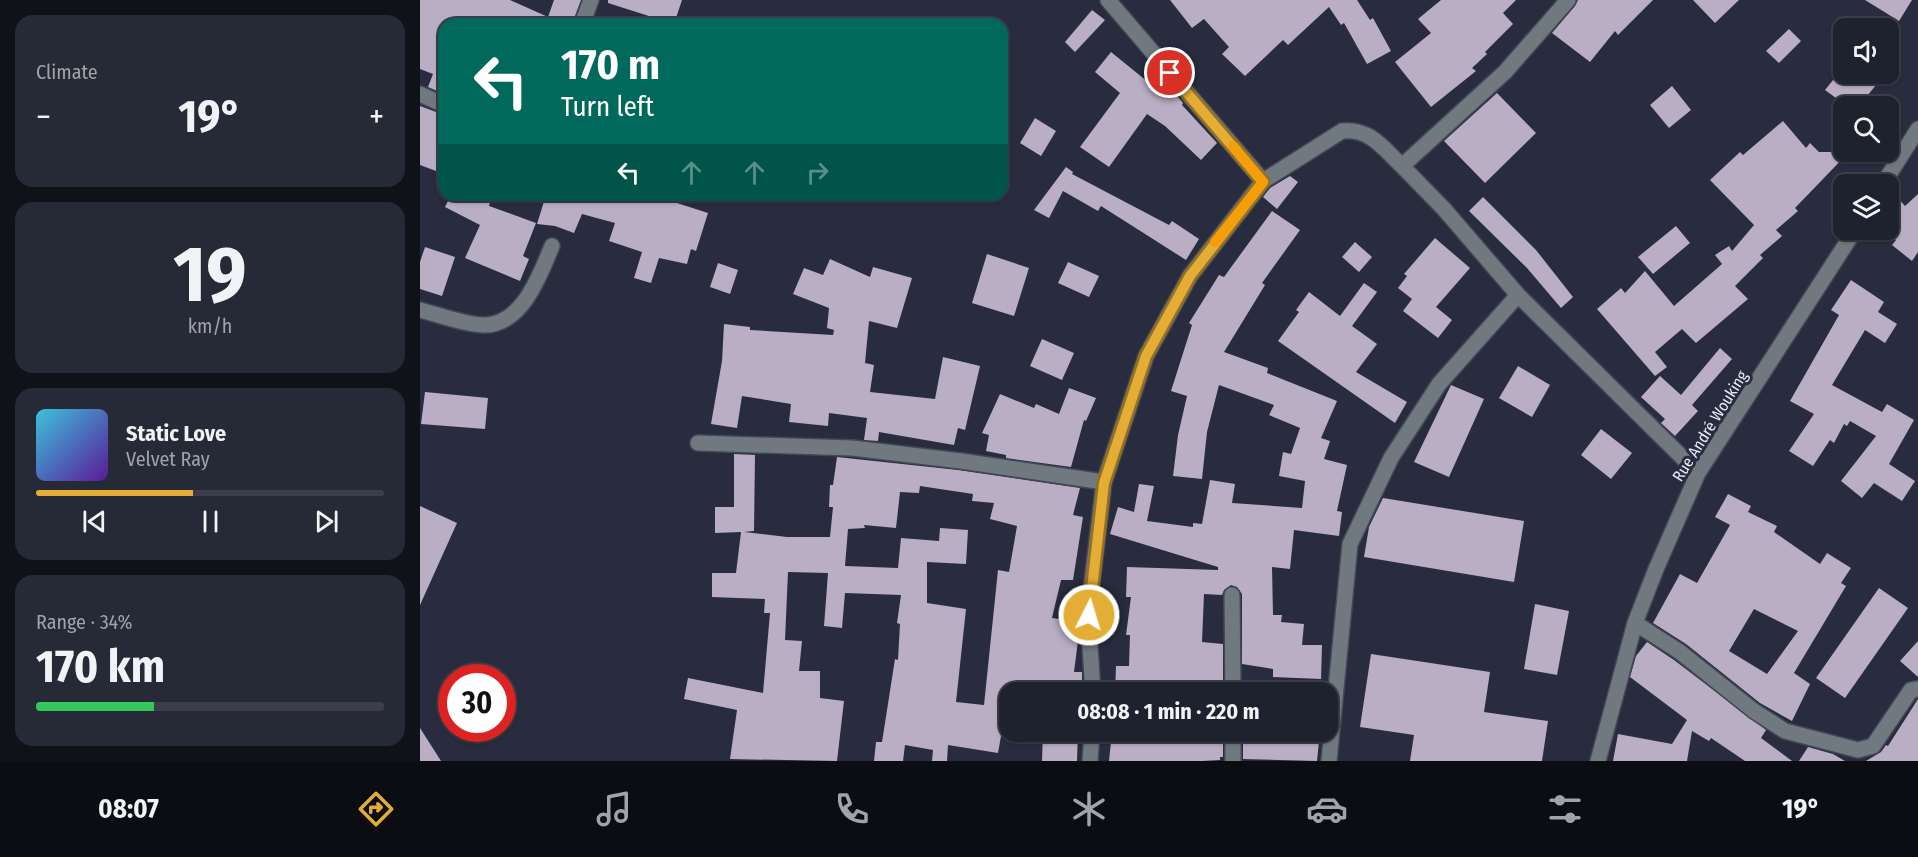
<!DOCTYPE html>
<meta charset="utf-8">
<style>
body{margin:0;font-family:"Fira Sans Condensed",sans-serif;background:#262936;color:#f1f3f6;height:100vh;display:flex;flex-direction:column;font-size:22px;white-space:nowrap}
*{box-sizing:border-box;margin:0}
p{font-size:20px;color:#a1a3aa}
.icon{flex:none;width:33px;height:33px;fill:none;stroke:currentColor;stroke-width:2;stroke-linecap:round;stroke-linejoin:round}
.map{position:relative;flex:1;overflow:hidden}
.details{display:flex;flex-direction:column;gap:15px;padding:15px;background:#101219;width:420px}
.details>*{flex:none}
.hud{position:absolute;left:18px;top:18px;width:570px;height:183px;border-radius:18px;box-shadow:0 2px 4px #0004,0 0 0 2px #3c3e4a;background:#00695c;color:#fff;overflow:hidden}
.fabs{position:absolute;left:1413px;top:18px;display:grid;gap:12px}
.fabs a{display:grid;place-items:center;width:66px;height:66px;border-radius:12px;background:#1e212e;box-shadow:0 2px 4px #0004,0 0 0 2px #3c3e4a;font-size:30px}
.speed{position:absolute;left:18px;top:664px;display:flex;gap:12px;font-size:30px;font-weight:700;text-align:center}
.speed>*{display:grid;place-content:center;width:78px;height:78px;border-radius:50%;background:#1e212e;box-shadow:0 2px 4px #0004,0 0 0 2px #3c3e4a;line-height:1}
.speed .limit{border:9px solid #d22;background:#fff;color:#111}
.pin{position:absolute;display:grid;place-items:center;width:51px;height:51px;color:#fff;margin:-26px;border:3px solid #fff;border-radius:50%;box-shadow:0 2px 6px #0007}
.me{position:absolute;width:66px;margin:-33px;rotate:5deg;stroke-linejoin:round;filter:drop-shadow(0 0 4px #0008)}
.turn{display:flex;align-items:center;gap:21px;height:126px;padding:0 24px;font-size:27px}
.turn .icon{width:78px;height:78px;stroke-width:2.5}
.turn b{display:block;font-size:42px;line-height:51px}
.lanes{display:flex;align-items:center;height:57px;padding:0 24px;background:#0003;justify-content:center;gap:30px;direction:ltr}
.lanes .off{opacity:.35}
.big{font-size:45px;font-weight:700;line-height:1.1}
.details .tile{flex:1;display:flex;flex-direction:column;justify-content:center;gap:9px;min-width:0;padding:0 21px;border-radius:18px;background:#262936}
.details .dial{align-items:center;gap:0}
.dial b{font-size:78px;line-height:1}
.song{display:flex;align-items:center;gap:18px}
.cover{width:72px;height:72px;border-radius:9px;background:linear-gradient(135deg,hsl(190 70% 55%),hsl(270 70% 35%))}
.played{height:6px;border-radius:3px;background:linear-gradient(90deg,#e4ad35 45%,#3c3e4a 45%)}
.keys{display:flex;justify-content:space-around;direction:ltr}
.heat{display:flex;justify-content:space-between;align-items:center;font-size:33px;direction:ltr}
.charge{height:9px;border-radius:4px;background:linear-gradient(90deg,#34c759 34%,#3c3e4a 0)}
.trip{position:absolute;left:579px;top:682px;width:339px;height:60px;border-radius:18px;background:#1e212e;box-shadow:0 2px 4px #0004,0 0 0 2px #3c3e4a;font-weight:700;line-height:60px;text-align:center}
.tabs{display:flex;height:96px;justify-content:space-around;align-items:center;background:#0c0d12;color:#a1a3aa}
.tabs .icon{width:42px;height:42px}
.tabs .on{color:#e4ad35}
.tabs b{font-size:27px;color:#f1f3f6}
main{display:flex;flex:1;min-height:0}
.map>svg:first-child{display:block}
.building{fill:#b9aec4;fill-rule:evenodd}
.lines{fill:none;stroke-linecap:round;stroke-linejoin:round}
.minor-casing{stroke:#434758;stroke-width:18}
.minor{stroke:#70797f;stroke-width:15}
.route-casing{stroke:#947022;stroke-width:15}
.route{stroke:#e4ad35;stroke-width:10}
.slow{stroke:#f59e0b;stroke-width:10}
.labels{text-anchor:middle;dominant-baseline:central;stroke-width:6;stroke-linejoin:round;paint-order:stroke}
.street-label{font-size:16px;fill:#e7eaf6;stroke:#282c3e}
</style>
<main>
<section class="details">
<div class="tile"><p>Climate</p>
<div class="heat"><a>−</a><b class="big">19°</b><a>+</a></div>
</div>
<div class="tile dial"><b>19</b><p>km/h</p></div>
<div class="tile">
<div class="song"><i class="cover"></i><div><b>Static Love</b><p>Velvet Ray</p></div></div>
<div class="played"></div>
<div class="keys"><svg class="icon" aria-label="previous" viewBox="0 0 24 24"><path d="M18 5L8 12l10 7zM5 5v14"/></svg><svg class="icon" aria-label="pause" viewBox="0 0 24 24"><path d="M8 5v14M16 5v14"/></svg><svg class="icon" aria-label="next" viewBox="0 0 24 24"><path d="M6 5l10 7-10 7zM19 5v14"/></svg></div>
</div>
<div class="tile"><p>Range · 34%</p><b class="big">170 km</b><div class="charge"></div></div>
</section>
<div class="map">
<svg width="1498" height="761" viewBox="0 0 1498 761">
<rect width="100%" height="100%" fill="#282c3e"/>
<!-- building -->
<path class="building" d="M0,0H90L128,17L134,0H161L152,24H54L42,19L40,24H24V39L17,56L20,57L24,49V94L8,87L13,74L0,69Z
M188,0H262L254,24L188,3Z
M750,0H937L950,20L953,18L971,51L947,64L924,23L921,25L909,7L868,45L863,40L825,76L802,54L809,47L784,19L772,28Z
M1021,0H1096L1083,13L1093,24L1065,52L1067,54L1052,68L1056,71L1011,107L975,62L1011,33L998,19Z
M1158,0H1233L1198,35L1195,31L1170,62L1132,33L1155,6Z
M1273,0H1319L1295,23Z
M1445,0H1492L1479,21Z
M672,10L685,20L655,52L645,42Z
M1369,29L1381,41L1359,63L1346,51Z
M691,52L728,82L736,71L763,103L762,105L797,143L781,160L745,126L727,114L689,167L660,147L700,93L675,72Z
M1418,74H1465L1439,106H1427L1405,90Z
M1252,86L1271,110L1249,128L1230,105Z
M1077,93L1116,133L1065,183L1024,141Z
M0,106L24,115V174L0,165Z
M615,118L636,131L621,156L600,143Z
M1363,121L1386,148L1390,143L1399,152H1429L1375,208L1378,211L1356,230L1362,236L1340,255L1343,258L1315,286L1328,299L1276,343L1262,329L1235,352L1247,367L1235,376L1177,309L1201,288L1205,293L1225,271L1254,306L1302,264L1295,255L1309,246L1312,251L1334,225L1290,180L1320,152L1323,155Z
M646,167L653,172L652,174L749,225L752,221L779,239L766,260L681,206L678,211L643,191L629,218L614,210Z
M870,176L878,182L857,209L843,197L850,188Z
M1498,194V252L1492,261L1472,245L1476,240L1468,233V203L1476,196L1485,206Z
M31,195H56L70,202L69,206L116,223L103,256L109,259L100,281L45,258L60,225L25,207Z
M126,195H260L257,203L288,213L276,251L271,249L267,264L239,258L231,283L214,278L222,252L189,241L195,223L162,214L154,233L135,226L117,224Z
M1063,197L1116,250L1153,297L1141,308L1107,268L1049,211Z
M852,211L880,230L842,283L845,285L804,352L848,368L847,373L917,401L901,438L910,441L904,459L927,465L917,511L922,512L919,536L874,530L870,569L852,567L853,615H862L861,622L884,624L882,645H902L901,679L853,677V669L822,664V594L817,587L811,585L804,590L802,595L784,594L782,642L803,644V693H695L696,666H709L710,635H706L711,597H706L707,567L798,570V567L690,534L698,507L714,512L719,484L734,486L727,521L773,527V523L782,524L790,480L815,484L812,503L882,508L885,481L859,476L863,452L871,454L880,428L849,415L854,405L799,385L787,432L782,479L753,476L758,435L767,396L751,391L772,325L769,323L799,275L804,277Z
M1256,226L1270,243L1233,274L1218,257Z
M1015,238L1050,268L1016,307L1032,320L1018,338L983,311L992,299L978,288L987,276L984,274Z
M935,242L952,257L939,272L922,257Z
M5,247L35,257L22,296L0,289V262Z
M567,254L609,268L594,316L552,303Z
M410,259L450,277L453,267L492,278L477,328L449,321L445,363L454,365L450,392L515,399L523,357L560,366L545,430L538,428L534,445L459,432L458,441L444,440L447,418L409,413L408,426L369,422L371,404L322,396L317,428L291,424L302,361L304,324L330,327V330L413,335L414,330L407,328L409,308L373,294L384,268L403,275Z
M648,262L679,276L669,297L638,283Z
M298,263L318,270L310,294L290,287Z
M1431,280L1464,302L1458,312L1477,324L1465,343L1445,330L1412,385L1462,412L1467,404L1494,420L1469,464L1495,481L1482,501L1454,483L1442,498L1421,481L1456,436L1430,421L1427,426L1424,424L1414,443L1410,440L1393,466L1369,451L1394,414L1370,401L1419,315L1411,310Z
M944,283L957,292L932,326L957,344L936,372L987,402L975,423L858,341L879,312L876,310L889,292L920,316Z
M622,339L654,353L642,380L610,366Z
M1300,348L1312,359L1272,405L1278,411L1255,436L1241,423L1245,419L1221,397L1240,376L1261,395Z
M1098,366L1130,385L1112,417L1079,398Z
M1031,385L1064,399L1029,477L994,462Z
M649,388L676,398L666,421L664,420L651,467L586,458V455L566,451L569,435L562,433L580,394L614,408L616,404L639,414Z
M5,392L68,398L65,429L1,424Z
M1181,429L1212,453L1191,479L1161,455Z
M314,454L335,455L334,531L324,532L367,537H410L413,507H409L410,485H413L417,457L538,470L660,488L653,515L663,517L653,580H641L632,618L647,620L645,630L659,633L654,672H662V693H590V714H585L578,753L528,745L527,761H512L513,750L485,745L483,761H454L456,742H462L475,659L478,660L480,624L477,623L481,595L425,593L422,628L404,626L408,573L368,572L365,640L382,641L379,671H400V698L424,701L417,761L310,759L317,710L264,699L268,678L343,693L350,613H344L345,599L292,597V573H316L321,532L295,533V507H314ZM500,486L553,494L552,501L574,503L570,519L597,526L589,572L578,570L564,705L536,702L546,609L507,603V562L546,564L548,530L520,528L519,541L481,538L478,568L425,566L428,529L445,528L444,525L476,528L480,492L499,493Z
M1308,494L1331,506L1328,512L1357,526L1354,532L1400,564L1407,553L1431,568L1421,583L1426,586L1374,673L1390,684L1372,721L1340,703L1266,644L1233,623L1260,574L1277,583L1310,525L1295,517ZM1334,609L1378,631L1347,674L1309,651Z
M963,498L1104,521L1094,582L944,557L949,527Z
M0,506L37,523L0,605Z
M1459,588L1488,608L1425,698L1396,678Z
M1115,604L1149,611L1137,675L1104,669Z
M1498,641V677L1480,661Z
M1227,642L1254,660L1346,730L1341,738L1372,761H1325L1291,738L1289,741L1272,731L1267,761H1193L1198,734L1252,744L1267,720L1210,677L1216,656Z
M951,654L1070,672L1064,712L1128,721L1122,761H990L994,735L940,727Z
M1498,699V761H1446L1461,752L1466,745L1468,746Z
M0,728L21,761H0Z
M623,732H658L657,761H622Z
M692,732H803V757H800V760L782,761H689Z
M823,732H900L897,761L823,759Z
M1388,747L1413,754L1425,761H1379Z"/>
<g class="lines">
<!-- minor casing -->
<g class="minor-casing">
<path id="minor" d="M688,0L843,181
M162,24L171,0
M0,94L24,105
M982,166L1024,209L1098,295L1278,473
M1463,184L1498,129
M0,310C20,315 42,324 63,325C102,326 120,275 132,246
M278,443L432,448L541,461L684,482
M812,595L813,693
M1215,623L1260,652L1334,711L1365,731L1438,750L1453,746L1491,690L1498,689
M673,693L668,615L684,482L726,356L770,276L843,181L922,131C950,128 963,148 982,166L1085,72L1148,0
M670,761L672,732
M813,761V732
M909,761L930,544L971,458L1019,384L1098,295
M1178,761L1215,623L1236,569L1278,473L1435,230"/>
</g>
<!-- minor -->
<use href="#minor" class="minor"/>
</g>
<g class="lines">
<!-- route casing -->
<g class="route-casing">
<path id="route" d="M669,615L684,483L726,356L770,276L843,182L750,73"/>
</g>
<!-- route -->
<use href="#route" class="route"/>
<!-- slow -->
<path class="slow" d="M795,242L843,182L813,146"/>
</g>
<g class="labels">
<!-- street labels -->
<g class="street-label">
<text transform="translate(1290 426) rotate(-58)">Rue André Wouking</text>
</g>
</g>
</svg>
<div class="fabs">
<a><svg class="icon" aria-label="sound" viewBox="0 0 24 24"><path d="M4 9h4l5-4v14l-5-4H4zM17 9q2 3 0 6"/></svg></a>
<a><svg class="icon" aria-label="search" viewBox="0 0 24 24"><circle cx="10" cy="10" r="6"/><path d="M15 15l6 6"/></svg></a>
<a><svg class="icon" aria-label="layers" viewBox="0 0 24 24"><path d="M12 4l9 5-9 5-9-5zM3 14l9 5 9-5"/></svg></a>
</div>
<div class="speed"><div class="limit">30</div></div>
<div class="pin" style="left:750px;top:73px;background:#d93025"><svg class="icon" aria-label="arrive" viewBox="0 0 24 24"><path d="M6 21V4h12l-3 4 3 4H6"/></svg></div>
<svg class="me" style="left:669px;top:615px" viewBox="-20 -20 40 40"><circle r="17" fill="#e4ad35" stroke="#fff" stroke-width="3"/><path d="M0-11L8 9 0 5-8 9z" fill="#fff"/></svg>
<div class="trip">08:08 · 1 min · 220 m</div>
<div class="hud">
<div class="turn"><svg class="icon" aria-label="left" viewBox="0 0 24 24"><path d="M17 20v-9H6M10 6l-5 5 5 5"/></svg><div><b>170 m</b>Turn left</div></div>
<div class="lanes"><svg class="icon" aria-label="left" viewBox="0 0 24 24"><path d="M17 20v-9H6M10 6l-5 5 5 5"/></svg><svg class="icon off" aria-label="ahead" viewBox="0 0 24 24"><path d="M12 20V5M6 11l6-6 6 6"/></svg><svg class="icon off" aria-label="ahead" viewBox="0 0 24 24"><path d="M12 20V5M6 11l6-6 6 6"/></svg><svg class="icon off" aria-label="right" viewBox="0 0 24 24"><path d="M7 20v-9h11M14 6l5 5-5 5"/></svg></div>
</div>
</div>
</main>
<nav class="tabs">
<b>08:07</b>
<svg class="icon on" aria-label="directions" viewBox="0 0 24 24"><path d="M12 3l9 9-9 9-9-9zM9 14v-3h6M13 9l2 2-2 2"/></svg>
<svg class="icon" aria-label="music" viewBox="0 0 24 24"><path d="M9 18V5l10-2v13"/><circle cx="6" cy="18" r="3"/><circle cx="16" cy="16" r="3"/></svg>
<svg class="icon" aria-label="phone" viewBox="0 0 24 24"><path d="M5 4h4l2 5-3 2q2 4 5 5l2-3 5 2v4C11 20 4 13 5 4z"/></svg>
<svg class="icon" aria-label="climate" viewBox="0 0 24 24"><path d="M12 3v18M4 7l16 10M4 17L20 7"/></svg>
<svg class="icon" aria-label="car" viewBox="0 0 24 24"><path d="M5 17H2v-5l4-1 3-4h7l3 4 3 1v5h-3M9 17h6M6 11h13"/><circle cx="7" cy="17" r="2"/><circle cx="17" cy="17" r="2"/></svg>
<svg class="icon" aria-label="filters" viewBox="0 0 24 24"><path d="M4 7h16M4 17h16"/><circle cx="9" cy="7" r="2"/><circle cx="15" cy="17" r="2"/></svg>
<b>19°</b>
</nav>
